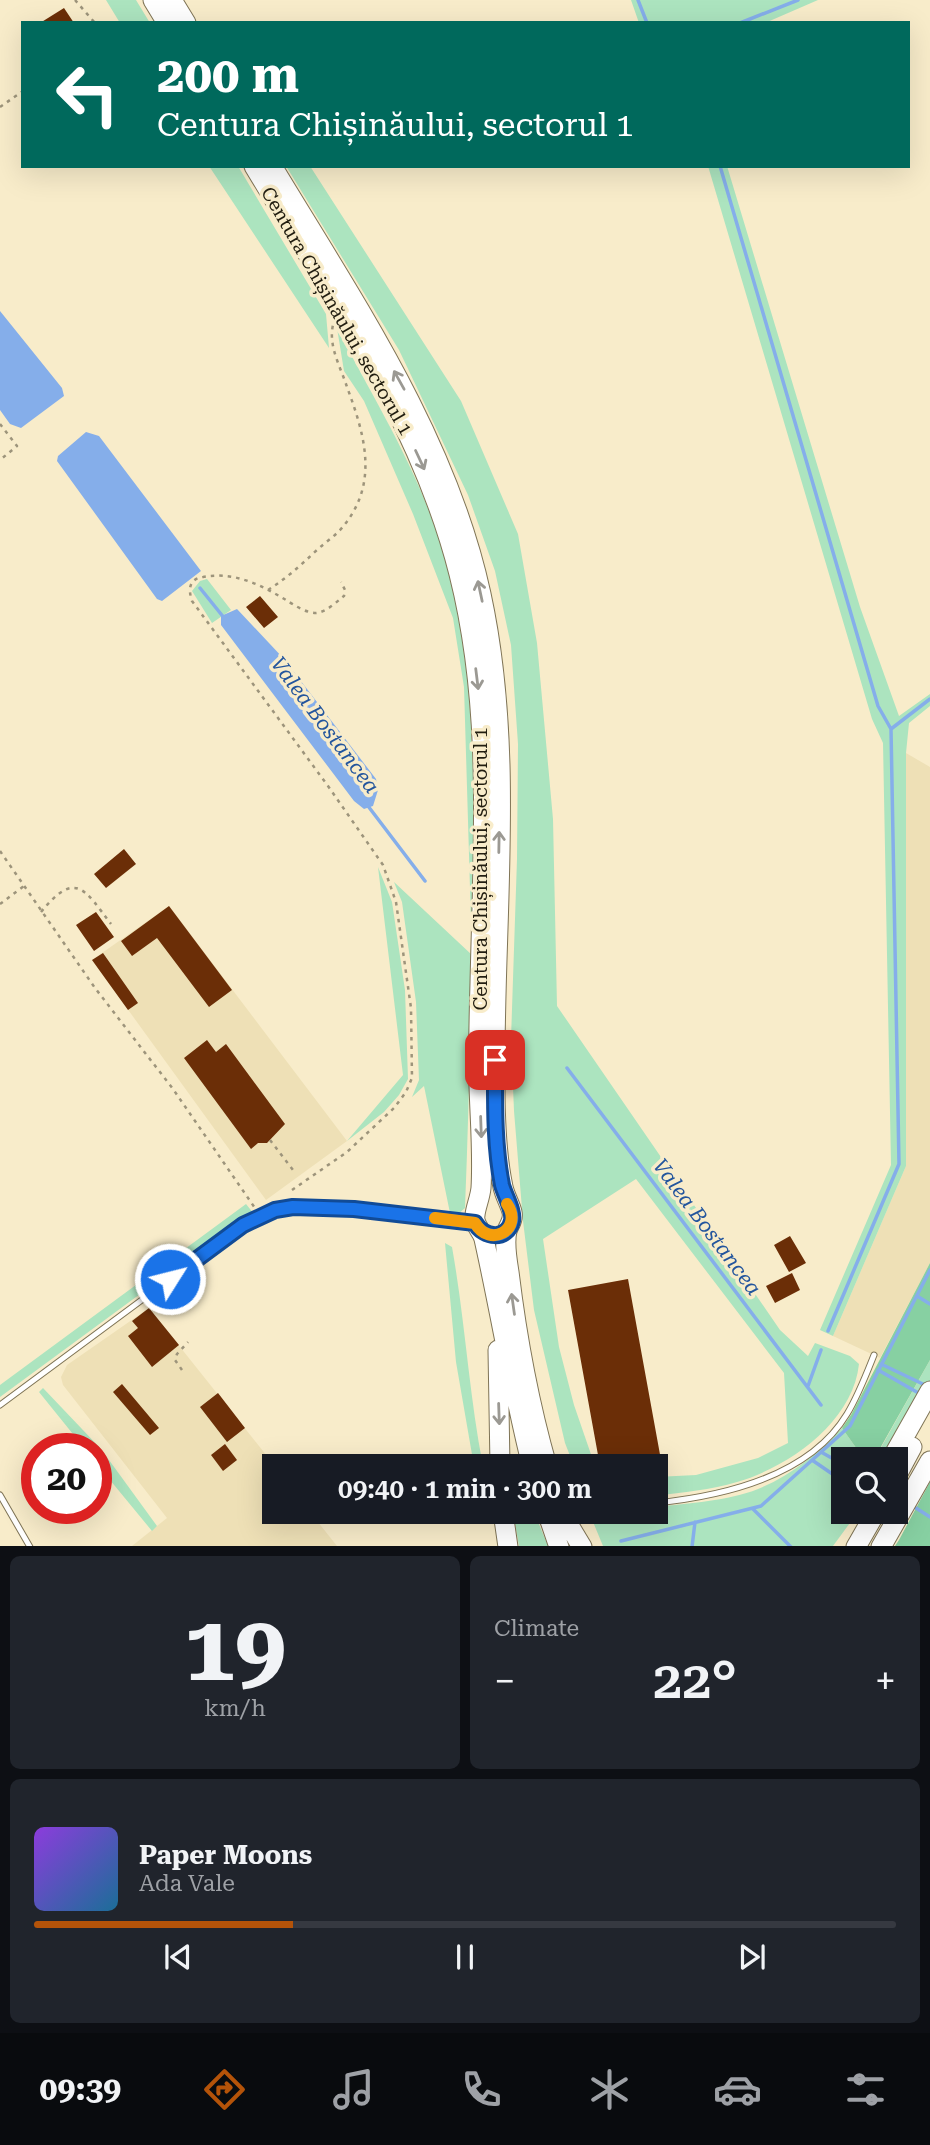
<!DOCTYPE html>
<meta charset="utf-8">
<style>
body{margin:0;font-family:"Roboto Serif",serif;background:#20242c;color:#f1f3f6;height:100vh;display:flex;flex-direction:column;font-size:26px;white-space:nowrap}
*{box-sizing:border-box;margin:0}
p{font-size:23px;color:#9ea1a6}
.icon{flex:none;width:38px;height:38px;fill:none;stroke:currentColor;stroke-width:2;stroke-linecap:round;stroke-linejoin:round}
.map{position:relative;height:1546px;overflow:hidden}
.details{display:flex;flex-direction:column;gap:10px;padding:10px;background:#0d0f14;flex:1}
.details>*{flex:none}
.hud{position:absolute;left:21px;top:21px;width:889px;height:147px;border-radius:0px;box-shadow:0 7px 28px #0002;background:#00695c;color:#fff;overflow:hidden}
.tools{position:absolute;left:831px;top:1447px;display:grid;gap:14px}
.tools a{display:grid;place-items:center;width:77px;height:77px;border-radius:0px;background:#171b24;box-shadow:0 7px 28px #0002;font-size:35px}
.speed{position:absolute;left:21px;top:1433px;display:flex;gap:14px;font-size:35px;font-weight:700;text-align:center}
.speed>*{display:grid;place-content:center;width:91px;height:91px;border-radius:50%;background:#171b24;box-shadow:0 7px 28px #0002;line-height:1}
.speed .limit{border:10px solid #d22;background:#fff;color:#111}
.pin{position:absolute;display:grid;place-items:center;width:60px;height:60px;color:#fff;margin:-30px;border-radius:14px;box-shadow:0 4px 10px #0006}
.me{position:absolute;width:77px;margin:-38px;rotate:54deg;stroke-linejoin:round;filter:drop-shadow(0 0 5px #0008)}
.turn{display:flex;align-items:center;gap:24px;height:147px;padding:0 21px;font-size:32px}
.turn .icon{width:91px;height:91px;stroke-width:2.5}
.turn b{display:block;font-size:49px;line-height:60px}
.big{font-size:52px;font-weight:600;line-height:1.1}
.details .widget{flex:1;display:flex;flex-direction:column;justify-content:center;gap:10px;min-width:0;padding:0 24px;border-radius:10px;background:#20242c}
.details .dial{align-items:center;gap:0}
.dial b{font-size:91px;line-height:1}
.song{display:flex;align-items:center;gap:21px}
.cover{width:84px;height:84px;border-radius:10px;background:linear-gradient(135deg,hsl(270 70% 55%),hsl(200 70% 35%))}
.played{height:7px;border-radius:4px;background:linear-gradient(90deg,#b45309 30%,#363941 30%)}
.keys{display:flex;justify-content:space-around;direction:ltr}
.heat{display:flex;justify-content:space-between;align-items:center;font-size:38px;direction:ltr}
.details .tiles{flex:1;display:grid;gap:10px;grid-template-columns:1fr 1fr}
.widget:last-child{grid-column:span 2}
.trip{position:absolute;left:262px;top:1454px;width:406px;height:70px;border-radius:0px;background:#171b24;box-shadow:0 7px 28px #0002;font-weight:600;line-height:70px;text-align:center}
.tab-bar{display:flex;height:112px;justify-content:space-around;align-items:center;background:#090b0e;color:#9ea1a6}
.tab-bar .icon{width:49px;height:49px}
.tab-bar .active{color:#b45309}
.tab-bar b{font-size:32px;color:#f1f3f6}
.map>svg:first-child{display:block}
.built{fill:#eee0b6}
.green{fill:#ace4bf}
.forest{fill:#87d0a2}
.water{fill:#85aeea}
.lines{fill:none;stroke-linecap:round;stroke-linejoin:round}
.stream{stroke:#85aeea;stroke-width:3.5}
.building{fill:#6b2e07}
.lane-casing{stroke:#7f7456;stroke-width:7}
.highway-casing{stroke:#7f7456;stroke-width:21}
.path{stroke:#9d947b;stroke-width:2.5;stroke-dasharray:3.5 5;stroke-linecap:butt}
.lane{stroke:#fff;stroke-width:5}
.highway{stroke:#fff;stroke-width:19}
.oneway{stroke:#9b9993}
.route-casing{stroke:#114b97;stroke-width:18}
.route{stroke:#1a73e8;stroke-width:12}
.slow{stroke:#f59e0b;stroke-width:12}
.labels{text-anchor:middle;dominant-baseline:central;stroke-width:7;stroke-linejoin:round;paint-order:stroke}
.street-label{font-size:19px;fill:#211d10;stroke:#f8ecca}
.water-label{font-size:21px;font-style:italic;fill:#23559d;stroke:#f8ecca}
</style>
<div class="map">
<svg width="930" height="1547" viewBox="0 0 930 1547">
<rect width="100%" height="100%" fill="#f8ecca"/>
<!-- built -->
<path class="built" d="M906,753L930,767V1263L880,1358L833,1336L906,1166Z
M169,906L347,1141L266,1200L92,960Z
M149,1308L275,1466V1512H310L337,1546H132L167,1518L63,1385L61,1377L67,1365Z"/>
<!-- green -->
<path class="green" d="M106,0H136L150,23H120Z
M631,0H818L765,23H639Z
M209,166H238L326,314L329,348Z
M286,166H310L461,401L518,534L537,643L553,819L557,1006L780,1330L808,1356L815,1343L850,1356L859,1364C853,1422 789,1467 737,1482C711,1490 683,1492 656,1496V1477L696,1475L758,1458L788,1443L784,1373L636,1179L543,1239L559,1347L574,1405L595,1466H574L565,1443L534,1310L523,1221L514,1111L511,1039L517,859L518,744L511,645L495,571L468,495L399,350Z
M708,166H727L860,607L899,716L930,694V706L909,723L906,753V1166L833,1336L820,1330L891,1165L883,743L872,719Z
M337,328C374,400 416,465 440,543C477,663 475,787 472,911C471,1010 469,1109 465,1208L457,1215L450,1213L424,1086L412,1097L419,1080L416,1002L402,902L394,882L472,955L464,687L453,618L413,514L364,401L344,371Z
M207,579L231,610L212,623L192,591L200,581Z
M378,867L392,902L405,990L408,1079L399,1095L384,1112L347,1141L403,1075Z
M246,1204L254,1214L234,1225L0,1397V1385Z
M445,1243L452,1247C465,1320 469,1394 483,1466H474L456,1362Z
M930,1360V1385L888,1459L874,1460Z
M43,1388L101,1449L157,1526L152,1531L96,1463V1449H85L39,1392Z
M842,1428L864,1459L844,1460V1512H858L833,1546H603L591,1517L594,1513L656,1512V1507C689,1503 728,1501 758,1489C791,1476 818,1453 842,1428Z
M513,1512H534L548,1546H519Z"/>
<!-- forest -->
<path class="forest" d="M930,1263V1360L874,1459H864L842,1428L851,1415Z
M930,1482V1546H895L899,1540Z"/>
<!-- water -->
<path class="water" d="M0,311L62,388L64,396L21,428L10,424L0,410Z
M86,432L99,436L201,571L162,601L157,599L57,461L58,456Z
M237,609L284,659L376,779L378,790L373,806L364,809L354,801L221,625V616Z"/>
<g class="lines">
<!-- stream -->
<path class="stream" d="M638,0L647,23
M740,23L798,0
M720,166L878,706L891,729L899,1164L828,1331
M200,588L225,619
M891,729L930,699
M368,806L425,881
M567,1068L821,1405
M917,1296L930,1304
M881,1364L927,1386
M878,1370L922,1395
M808,1386L821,1350
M821,1452L844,1465
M812,1460L844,1482
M916,1508L930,1517
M753,1509L791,1547
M621,1541L761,1506L850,1426L930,1270
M692,1547L695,1522"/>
</g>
<!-- building -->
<path class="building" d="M64,8L74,23H40Z
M260,596L278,617L264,628L246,607Z
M124,849L136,864L106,888L94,874Z
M169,906L232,990L209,1007L157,938L132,956L121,941Z
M96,912L114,937L94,951L76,925Z
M103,953L138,1003L128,1010L92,960Z
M207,1040L216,1052L226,1044L285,1124L267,1143H258L251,1149L184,1058Z
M790,1236L806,1263L789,1272L774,1245Z
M792,1273L800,1290L775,1303L766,1286Z
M628,1279L661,1460L626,1466H600L568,1290Z
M149,1308L179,1345L152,1367L128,1336L138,1328L132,1321Z
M122,1384L159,1428L150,1435L113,1392Z
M218,1393L245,1428L227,1442L200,1407Z
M225,1444L237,1460L223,1471L211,1455Z"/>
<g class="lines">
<!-- lane casing -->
<g class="lane-casing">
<path id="lane" d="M0,1405L243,1225L275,1210L293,1207L354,1209L472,1223
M0,1495L30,1547
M656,1503C724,1496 809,1477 847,1414C858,1396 866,1375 874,1355"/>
</g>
<!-- highway casing -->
<g class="highway-casing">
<path id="highway" d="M153,0L167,23
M172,0L186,23
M254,166C332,296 422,426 459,574C493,709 483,846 480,983C479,1017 478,1052 479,1086C480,1120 483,1154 481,1188C480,1198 476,1206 475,1215C473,1225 482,1230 484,1239C501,1315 513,1391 532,1466
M272,166C354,302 447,437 481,594C516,755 493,922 495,1085C495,1119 496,1154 503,1187C505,1196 510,1204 512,1212C514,1221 509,1224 507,1231C504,1243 507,1260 509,1272C517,1338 529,1403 547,1466
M498,1350L500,1466
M891,1460L930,1391
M896,1477L912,1447
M503,1512L508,1547
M547,1512L559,1547
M561,1512L582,1547
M856,1547L876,1512
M881,1547L930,1461"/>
</g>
<!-- path -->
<path class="path" d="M75,0L95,23
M0,107L23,91
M0,424L17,446L0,460
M268,590C287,578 301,565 318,549C327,541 338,534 345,524C379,481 364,433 347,387C341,368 328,346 333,325
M0,851L95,988L173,1089L257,1211
M0,904L24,886
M41,912C76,869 85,890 111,924
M270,1140L293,1170
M292,1190L347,1152L394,1108L406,1092L412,1078L411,1008L396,902L383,865L328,786L192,601C188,589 189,579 203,577C234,571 261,585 286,600C294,605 306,613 316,613C327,612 336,602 344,596L345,590L341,582
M182,1370L175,1360L177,1354L188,1342"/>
<!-- lane -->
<use href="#lane" class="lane"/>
<!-- highway -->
<use href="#highway" class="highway"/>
</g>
<!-- one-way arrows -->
<defs><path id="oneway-shaft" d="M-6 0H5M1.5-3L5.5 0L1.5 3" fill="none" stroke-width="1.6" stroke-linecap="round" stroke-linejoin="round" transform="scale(1.75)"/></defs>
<g class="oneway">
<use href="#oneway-shaft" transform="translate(399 380) rotate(-119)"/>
<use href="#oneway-shaft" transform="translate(420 460) rotate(65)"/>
<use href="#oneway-shaft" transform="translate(480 591) rotate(-102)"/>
<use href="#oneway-shaft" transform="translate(477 679) rotate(83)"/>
<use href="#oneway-shaft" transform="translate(499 842) rotate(-89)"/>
<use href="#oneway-shaft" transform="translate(481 1127) rotate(88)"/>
<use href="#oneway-shaft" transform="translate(513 1304) rotate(-98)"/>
<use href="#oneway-shaft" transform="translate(499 1414) rotate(88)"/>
</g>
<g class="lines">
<!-- route casing -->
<g class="route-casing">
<path id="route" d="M170,1279L243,1225L275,1210L293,1207L354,1209L475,1223C484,1238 507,1241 512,1221C514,1210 505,1196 502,1185C494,1144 495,1101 495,1060"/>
</g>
<!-- route -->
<use href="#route" class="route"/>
<!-- slow -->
<path class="slow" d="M435,1218L475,1223C490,1249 524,1229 507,1204"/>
</g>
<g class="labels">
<!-- street labels -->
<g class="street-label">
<text transform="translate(337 311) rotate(60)">Centura Chișinăului, sectorul 1</text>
<text transform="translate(480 869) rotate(-90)">Centura Chișinăului, sectorul 1</text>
</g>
<!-- water labels -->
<g class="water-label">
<text transform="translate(325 725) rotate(53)">Valea Bostancea</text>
<text transform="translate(707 1227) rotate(53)">Valea Bostancea</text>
</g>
</g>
</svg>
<div class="tools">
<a><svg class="icon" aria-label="search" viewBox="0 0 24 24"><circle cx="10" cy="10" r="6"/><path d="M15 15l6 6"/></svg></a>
</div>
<div class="speed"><div class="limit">20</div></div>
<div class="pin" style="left:495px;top:1060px;background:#d93025"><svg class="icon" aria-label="arrive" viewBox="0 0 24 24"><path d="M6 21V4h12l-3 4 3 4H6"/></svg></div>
<svg class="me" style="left:170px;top:1279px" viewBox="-20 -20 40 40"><circle r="17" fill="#1a73e8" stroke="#fff" stroke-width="3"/><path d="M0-11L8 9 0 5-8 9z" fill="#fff"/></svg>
<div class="trip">09:40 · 1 min · 300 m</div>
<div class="hud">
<div class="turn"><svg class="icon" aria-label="left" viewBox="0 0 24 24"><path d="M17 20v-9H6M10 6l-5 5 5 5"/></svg><div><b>200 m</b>Centura Chișinăului, sectorul 1</div></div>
</div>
</div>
<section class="details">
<div class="tiles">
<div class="widget dial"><b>19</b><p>km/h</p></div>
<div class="widget"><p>Climate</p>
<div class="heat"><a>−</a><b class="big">22°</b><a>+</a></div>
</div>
<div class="widget">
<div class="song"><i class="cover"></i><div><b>Paper Moons</b><p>Ada Vale</p></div></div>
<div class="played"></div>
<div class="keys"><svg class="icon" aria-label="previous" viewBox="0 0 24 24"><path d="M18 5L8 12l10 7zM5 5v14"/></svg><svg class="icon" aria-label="pause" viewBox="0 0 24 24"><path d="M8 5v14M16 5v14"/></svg><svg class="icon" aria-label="next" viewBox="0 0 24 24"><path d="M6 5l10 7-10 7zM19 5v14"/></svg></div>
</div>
</div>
</section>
<nav class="tab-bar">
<b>09:39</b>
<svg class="icon active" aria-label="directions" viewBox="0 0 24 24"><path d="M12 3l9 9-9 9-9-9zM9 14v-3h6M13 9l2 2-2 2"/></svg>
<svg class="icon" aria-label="music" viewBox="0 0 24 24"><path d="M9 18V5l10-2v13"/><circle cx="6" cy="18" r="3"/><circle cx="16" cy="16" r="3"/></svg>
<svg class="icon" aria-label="phone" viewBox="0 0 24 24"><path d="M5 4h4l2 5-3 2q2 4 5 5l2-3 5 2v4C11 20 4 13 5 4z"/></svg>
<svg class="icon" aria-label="climate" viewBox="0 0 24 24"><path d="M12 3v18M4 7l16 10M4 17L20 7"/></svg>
<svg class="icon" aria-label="car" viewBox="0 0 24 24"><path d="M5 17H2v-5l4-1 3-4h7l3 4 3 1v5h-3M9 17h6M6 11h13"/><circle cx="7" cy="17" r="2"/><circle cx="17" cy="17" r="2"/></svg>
<svg class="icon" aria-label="filters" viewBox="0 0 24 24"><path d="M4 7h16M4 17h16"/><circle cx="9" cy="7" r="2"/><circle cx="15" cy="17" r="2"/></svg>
</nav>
